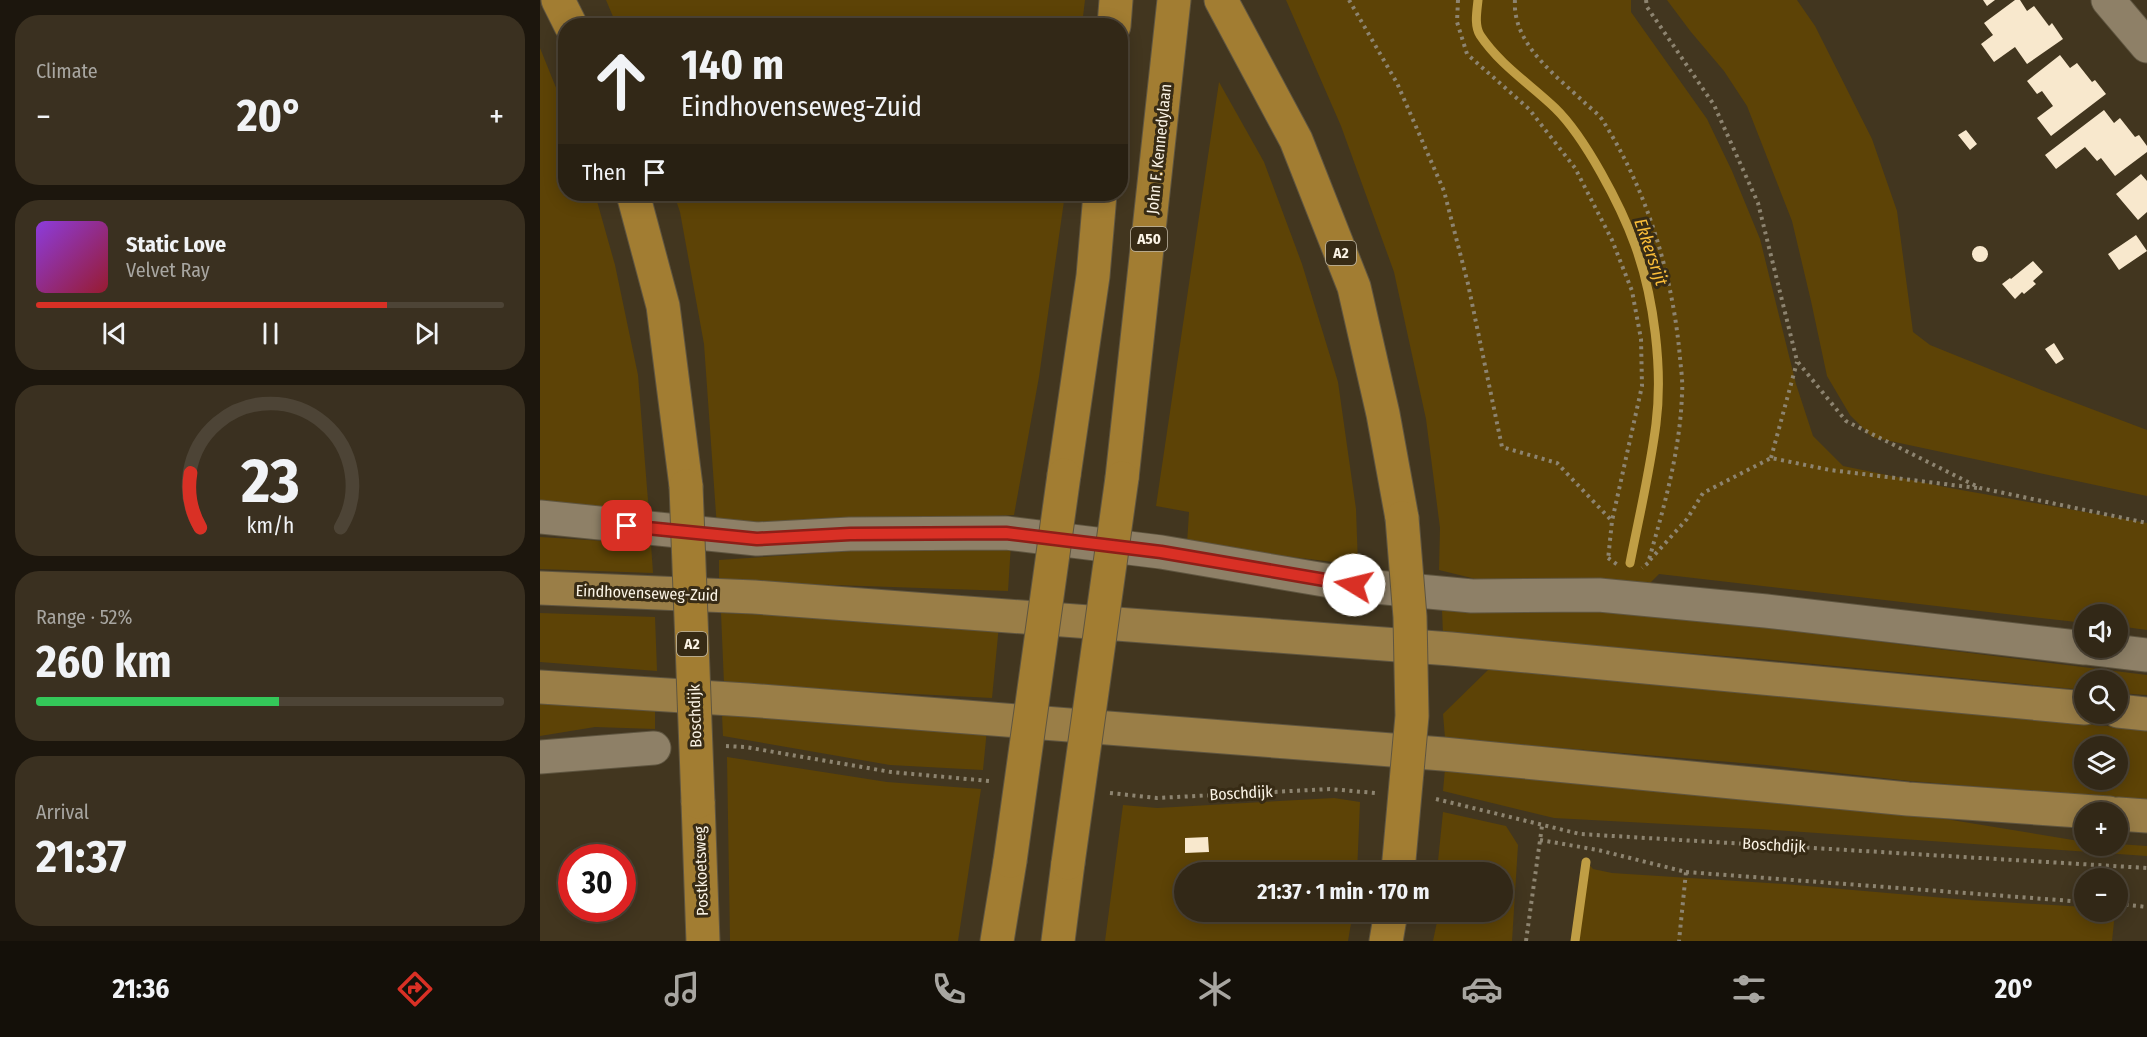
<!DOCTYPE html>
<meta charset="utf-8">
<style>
body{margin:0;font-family:"Fira Sans Condensed",sans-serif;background:#3a3020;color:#f1f3f6;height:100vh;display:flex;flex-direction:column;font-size:22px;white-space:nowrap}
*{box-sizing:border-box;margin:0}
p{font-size:20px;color:#a8a6a1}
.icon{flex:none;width:33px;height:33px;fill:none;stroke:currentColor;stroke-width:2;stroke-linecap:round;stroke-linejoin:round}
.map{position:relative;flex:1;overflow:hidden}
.side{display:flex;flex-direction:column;gap:15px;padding:15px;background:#1c160d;width:540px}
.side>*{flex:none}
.guide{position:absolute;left:18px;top:18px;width:570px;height:183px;border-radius:24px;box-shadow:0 3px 15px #0003,0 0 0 2px #4d4436;background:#322817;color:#f1f3f6;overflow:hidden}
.tools{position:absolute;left:1534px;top:604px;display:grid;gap:12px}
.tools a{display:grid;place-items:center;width:54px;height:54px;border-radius:50%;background:#322817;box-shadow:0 3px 15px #0003,0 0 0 2px #4d4436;font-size:30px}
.speed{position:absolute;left:18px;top:844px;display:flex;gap:12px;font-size:30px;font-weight:700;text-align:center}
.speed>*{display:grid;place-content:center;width:78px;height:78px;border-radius:50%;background:#322817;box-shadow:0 3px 15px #0003,0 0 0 2px #4d4436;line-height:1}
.speed .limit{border:9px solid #d22;background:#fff;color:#111}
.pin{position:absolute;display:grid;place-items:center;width:51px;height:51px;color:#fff;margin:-26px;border-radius:12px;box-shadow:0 3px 9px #0006}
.me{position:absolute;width:66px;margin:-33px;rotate:279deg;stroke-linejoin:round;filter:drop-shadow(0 0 4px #0008)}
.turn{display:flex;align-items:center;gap:21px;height:126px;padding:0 24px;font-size:27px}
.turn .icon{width:78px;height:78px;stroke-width:2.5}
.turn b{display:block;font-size:42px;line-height:51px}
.then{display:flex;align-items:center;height:57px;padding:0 24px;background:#0003;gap:12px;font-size:22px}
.big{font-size:45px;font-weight:700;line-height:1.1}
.side .tile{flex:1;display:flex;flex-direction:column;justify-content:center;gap:9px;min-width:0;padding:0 21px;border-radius:24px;background:#3a3020}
.side .dial{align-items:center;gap:0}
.dial svg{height:156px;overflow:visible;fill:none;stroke:#4d4436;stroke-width:7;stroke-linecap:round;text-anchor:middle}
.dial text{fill:#f1f3f6;stroke:none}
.song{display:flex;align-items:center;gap:18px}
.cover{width:72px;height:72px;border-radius:9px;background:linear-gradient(135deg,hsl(270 70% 55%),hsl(350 70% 35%))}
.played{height:6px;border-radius:3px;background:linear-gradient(90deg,#d93025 75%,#4d4436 75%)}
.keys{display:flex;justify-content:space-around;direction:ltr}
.heat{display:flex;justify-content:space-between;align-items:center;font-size:33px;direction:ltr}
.charge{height:9px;border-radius:4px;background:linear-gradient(90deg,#34c759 52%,#4d4436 0)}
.trip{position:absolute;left:634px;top:862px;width:339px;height:60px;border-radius:30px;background:#322817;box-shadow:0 3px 15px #0003,0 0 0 2px #4d4436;font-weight:700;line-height:60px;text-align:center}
.menu{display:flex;height:96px;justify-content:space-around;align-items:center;background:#141009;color:#a8a6a1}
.menu .icon{width:42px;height:42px}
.menu .selected{color:#d93025}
.menu b{font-size:27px;color:#f1f3f6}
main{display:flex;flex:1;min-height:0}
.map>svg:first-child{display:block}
.green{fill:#5d4306;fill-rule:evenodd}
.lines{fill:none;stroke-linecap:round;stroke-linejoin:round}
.stream{stroke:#c09e45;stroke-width:9}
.building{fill:#f8e8cd}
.minor-casing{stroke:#5f5540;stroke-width:35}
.major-casing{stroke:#5f5540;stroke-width:35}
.highway-casing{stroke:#5f5540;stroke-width:35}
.path{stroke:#8d8470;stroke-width:4;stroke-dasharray:3 4.5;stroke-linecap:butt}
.minor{stroke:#8e8067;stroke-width:33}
.major{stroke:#9a7e47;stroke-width:33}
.highway{stroke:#a27d32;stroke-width:33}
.highway-bridge-casing{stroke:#5f5540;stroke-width:35;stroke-linecap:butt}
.highway-bridge{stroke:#a27d32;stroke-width:33}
.route-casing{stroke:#8d1f18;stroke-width:15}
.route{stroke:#d93025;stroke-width:10}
.labels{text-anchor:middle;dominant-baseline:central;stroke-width:6;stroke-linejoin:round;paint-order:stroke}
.shield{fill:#372b15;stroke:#c0b8a7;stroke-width:1.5}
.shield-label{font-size:15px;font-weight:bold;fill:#fbf4e6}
.street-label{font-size:16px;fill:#fbf4e6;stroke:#372b15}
.water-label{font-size:18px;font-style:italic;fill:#fabd39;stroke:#372b15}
</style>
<main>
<section class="side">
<div class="tile"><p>Climate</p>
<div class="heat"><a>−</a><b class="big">20°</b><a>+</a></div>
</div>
<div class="tile">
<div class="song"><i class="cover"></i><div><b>Static Love</b><p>Velvet Ray</p></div></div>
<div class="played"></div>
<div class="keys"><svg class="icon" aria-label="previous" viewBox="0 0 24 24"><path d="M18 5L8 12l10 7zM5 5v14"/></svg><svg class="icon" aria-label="pause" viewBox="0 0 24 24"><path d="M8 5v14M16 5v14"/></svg><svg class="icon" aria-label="next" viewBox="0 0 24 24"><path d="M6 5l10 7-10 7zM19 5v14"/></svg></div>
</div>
<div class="tile dial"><svg viewBox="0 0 100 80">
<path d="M14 69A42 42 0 1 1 86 69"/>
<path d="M14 69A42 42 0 0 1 9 41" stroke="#d93025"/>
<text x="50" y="56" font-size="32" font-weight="700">23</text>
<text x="50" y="72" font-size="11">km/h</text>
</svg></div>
<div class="tile"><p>Range · 52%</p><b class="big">260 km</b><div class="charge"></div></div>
<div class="tile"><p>Arrival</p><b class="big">21:37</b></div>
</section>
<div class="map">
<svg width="1607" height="941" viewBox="0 0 1607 941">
<rect width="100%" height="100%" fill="#42361f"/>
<!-- green -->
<path class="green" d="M66,0H545L542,25L77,26Z
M746,0H1091V12L1167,119L1192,171L1220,239L1256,384L1273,436L1303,466L1410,488L1607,523V630L1578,626V615H1545V623L1119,574L1109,584L952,583L899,570L900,528L886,419L854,272L801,126Z
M1127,0H1257L1275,26L1332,139L1357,211L1373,332L1390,345L1504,391L1607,430V496L1336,438L1332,437L1310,415L1287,376L1271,301L1252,221L1207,106L1184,71L1151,32Z
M0,48L25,110L26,194H55L75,265L98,375L109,513L0,506Z
M679,82L724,162L762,264L798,382L816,509L818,565L647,544L649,512L616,506Z
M134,194H525L499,377L474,515L177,528L164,344L140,212Z
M0,537L111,544L113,573L0,569Z
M471,544L468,591L179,581V560L356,548Z
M902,610H1086L1607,675V695L1578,693V681H1545V690L1223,659L903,634Z
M0,613L115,617L117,671L0,662Z
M181,613L459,625L452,698L184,684Z
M949,669L1231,693L1607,730V800L1370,781L1226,765L905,738L903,714ZM1545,747H1578V780H1545Z
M0,697L115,704V729L55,727L0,736Z
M182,715L447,729L443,770L350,765L183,736Z
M187,757L347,782L441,789L418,941H190Z
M905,769L1363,812L1545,842V846H1578V844L1607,846V856L1219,829L1014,818L903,791Z
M794,798L820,802L817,873H645V912H813L808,941H565L583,805L617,808Z
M903,812L966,826L978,845L972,941H893L899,912H963V873H898L897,871Z
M1048,863L1053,869L1072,873L1244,884L1428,900L1545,907V912H1575L1572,941H1037Z"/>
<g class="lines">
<!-- stream -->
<path class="stream" d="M938,0C937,11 934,25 940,35C960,65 990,84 1015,108C1045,137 1081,206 1095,245C1114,297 1123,369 1116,424C1110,471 1099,517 1090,563
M1035,941L1046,862"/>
</g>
<!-- building -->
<path class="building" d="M1443,0H1455L1447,6Z
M1475,0H1480L1487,11L1494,6L1509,26L1512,23L1523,39L1487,64L1475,47L1454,62L1441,44L1453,35L1444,23Z
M1520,55L1530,68L1537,63L1552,82L1555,80L1566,94L1511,136L1497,118L1513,106L1502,91L1497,94L1487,81Z
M1564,110L1574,123L1580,118L1595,137L1599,135L1607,146V152L1575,176L1561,158L1557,161L1545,147L1516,169L1505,155Z
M1426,130L1437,144L1430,150L1418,135Z
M1601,174L1607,181V212L1598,220L1576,194Z
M1596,235L1607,251L1579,270L1568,254Z
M1432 254a8 8 0 1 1 16 0a8 8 0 1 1-16 0Z
M1493,261L1503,272L1493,281L1496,284L1484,294L1482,292L1475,299L1462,284L1470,278L1471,279Z
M1514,343L1524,359L1516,364L1505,349Z
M668,837L669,852L645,853V838Z"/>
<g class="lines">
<!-- minor casing -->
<g class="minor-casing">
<path id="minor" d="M1568,0L1607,46
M0,517L217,539L310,534L466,533L621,552L814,585L932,596L1059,595L1226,611L1545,648
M1548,648L1607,655
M0,757L114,748"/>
</g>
<!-- major casing -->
<g class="major-casing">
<path id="major" d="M0,588L214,597L911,649L1545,708
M0,687L207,700L903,754L1368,799L1569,813
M1578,711L1607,714
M1578,814L1607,816"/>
</g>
<!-- highway casing -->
<g class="highway-casing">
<path id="highway" d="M18,0L31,26
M681,0L756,140L814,287L843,414L862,518
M574,26L576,0
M93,194L123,306L146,486
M524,475L553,276L560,194
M582,478L634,0
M158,802L163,941
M457,941L470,861
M518,941L528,863
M846,941L851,912"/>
</g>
<!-- path -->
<path class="path" d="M809,0L857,83L904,191L928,284L962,447L1017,463L1072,521
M918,0L917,22L927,54L989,109L1035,168L1072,240L1092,291L1101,339L1102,386L1072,521L1068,560
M975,0C972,43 1015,75 1044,102C1050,108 1059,114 1063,121C1107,190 1133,276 1140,358C1141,369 1143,382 1142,394C1140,452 1124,507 1108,563L1102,568
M1106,0L1107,7L1174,105L1218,203L1257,361L1306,421L1440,488L1607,523
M1231,458L1257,362
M1068,558L1078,565
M1110,560L1147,519L1163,493L1231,458L1290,470L1437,488
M186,746L205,747L351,772L449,781
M570,793L617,798L790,789L835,793
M896,799L1040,834L1607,868
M1000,840L1058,850L1146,872L1139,941
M1146,872L1545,902
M1578,904L1607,907
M986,941L1002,826"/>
<!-- minor -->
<use href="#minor" class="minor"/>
<!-- major -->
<use href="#major" class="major"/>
<!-- highway -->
<use href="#highway" class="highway"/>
<!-- highway-bridge casing -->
<g class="highway-bridge-casing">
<path id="highway-bridge" d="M146,486L158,802
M470,861L524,475
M528,863L582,478
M858,871L872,716L870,617L862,518"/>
</g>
<!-- highway-bridge -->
<use href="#highway-bridge" class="highway-bridge"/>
</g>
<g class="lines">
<!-- route casing -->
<g class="route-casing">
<path id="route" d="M87,526L217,539L310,534L466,533L621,552L814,585"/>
</g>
<!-- route -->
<use href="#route" class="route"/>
</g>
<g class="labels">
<!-- shield labels -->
<g class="shield">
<rect x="591" y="227" width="36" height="24" rx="4.5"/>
<rect x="786" y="241" width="30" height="24" rx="4.5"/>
<rect x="137" y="632" width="30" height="24" rx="4.5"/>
</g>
<g class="shield-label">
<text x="609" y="239">A50</text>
<text x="801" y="253">A2</text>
<text x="152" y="644">A2</text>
</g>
<!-- street labels -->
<g class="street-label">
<text transform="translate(619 149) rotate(-84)">John F. Kennedylaan</text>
<text transform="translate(107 593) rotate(2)">Eindhovenseweg-Zuid</text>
<text transform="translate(155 716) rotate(-92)">Boschdijk</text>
<text transform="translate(701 793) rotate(-3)">Boschdijk</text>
<text transform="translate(1234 845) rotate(3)">Boschdijk</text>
<text transform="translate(161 871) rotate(-92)">Postkoetsweg</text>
</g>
<!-- water labels -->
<g class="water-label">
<text transform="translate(1111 252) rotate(71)">Ekkersrijt</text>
</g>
</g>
</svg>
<div class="tools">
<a><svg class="icon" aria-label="sound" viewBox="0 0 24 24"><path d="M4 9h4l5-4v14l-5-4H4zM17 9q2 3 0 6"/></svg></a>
<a><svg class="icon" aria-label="search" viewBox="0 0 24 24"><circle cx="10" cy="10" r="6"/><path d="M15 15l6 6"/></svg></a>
<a><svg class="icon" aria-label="layers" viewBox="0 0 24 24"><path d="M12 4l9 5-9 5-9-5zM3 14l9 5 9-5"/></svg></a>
<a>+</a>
<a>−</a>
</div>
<div class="speed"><div class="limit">30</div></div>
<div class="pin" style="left:87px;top:526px;background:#d93025"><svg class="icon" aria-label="arrive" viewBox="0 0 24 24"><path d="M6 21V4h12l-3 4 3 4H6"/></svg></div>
<svg class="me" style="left:814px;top:585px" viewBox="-20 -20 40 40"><circle r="19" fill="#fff"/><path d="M0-13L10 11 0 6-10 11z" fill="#d93025"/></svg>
<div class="trip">21:37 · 1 min · 170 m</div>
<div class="guide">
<div class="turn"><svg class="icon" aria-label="ahead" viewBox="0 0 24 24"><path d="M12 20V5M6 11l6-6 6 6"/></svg><div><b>140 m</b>Eindhovenseweg-Zuid</div></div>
<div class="then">Then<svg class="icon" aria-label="arrive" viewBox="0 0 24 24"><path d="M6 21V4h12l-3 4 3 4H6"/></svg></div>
</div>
</div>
</main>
<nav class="menu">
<b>21:36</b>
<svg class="icon selected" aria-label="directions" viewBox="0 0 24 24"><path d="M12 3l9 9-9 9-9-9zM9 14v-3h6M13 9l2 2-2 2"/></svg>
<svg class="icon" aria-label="music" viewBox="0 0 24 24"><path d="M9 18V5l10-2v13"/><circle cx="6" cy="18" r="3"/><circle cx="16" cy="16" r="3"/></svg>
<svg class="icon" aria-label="phone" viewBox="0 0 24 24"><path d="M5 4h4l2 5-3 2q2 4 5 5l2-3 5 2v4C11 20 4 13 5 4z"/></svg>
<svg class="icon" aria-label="climate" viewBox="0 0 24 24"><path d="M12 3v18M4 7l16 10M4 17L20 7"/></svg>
<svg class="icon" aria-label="car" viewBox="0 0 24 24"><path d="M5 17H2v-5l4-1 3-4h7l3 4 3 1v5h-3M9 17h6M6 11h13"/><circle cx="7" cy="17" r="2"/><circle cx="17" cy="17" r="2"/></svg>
<svg class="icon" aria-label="filters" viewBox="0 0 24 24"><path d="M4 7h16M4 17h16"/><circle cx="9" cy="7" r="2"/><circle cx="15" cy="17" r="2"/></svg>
<b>20°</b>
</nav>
